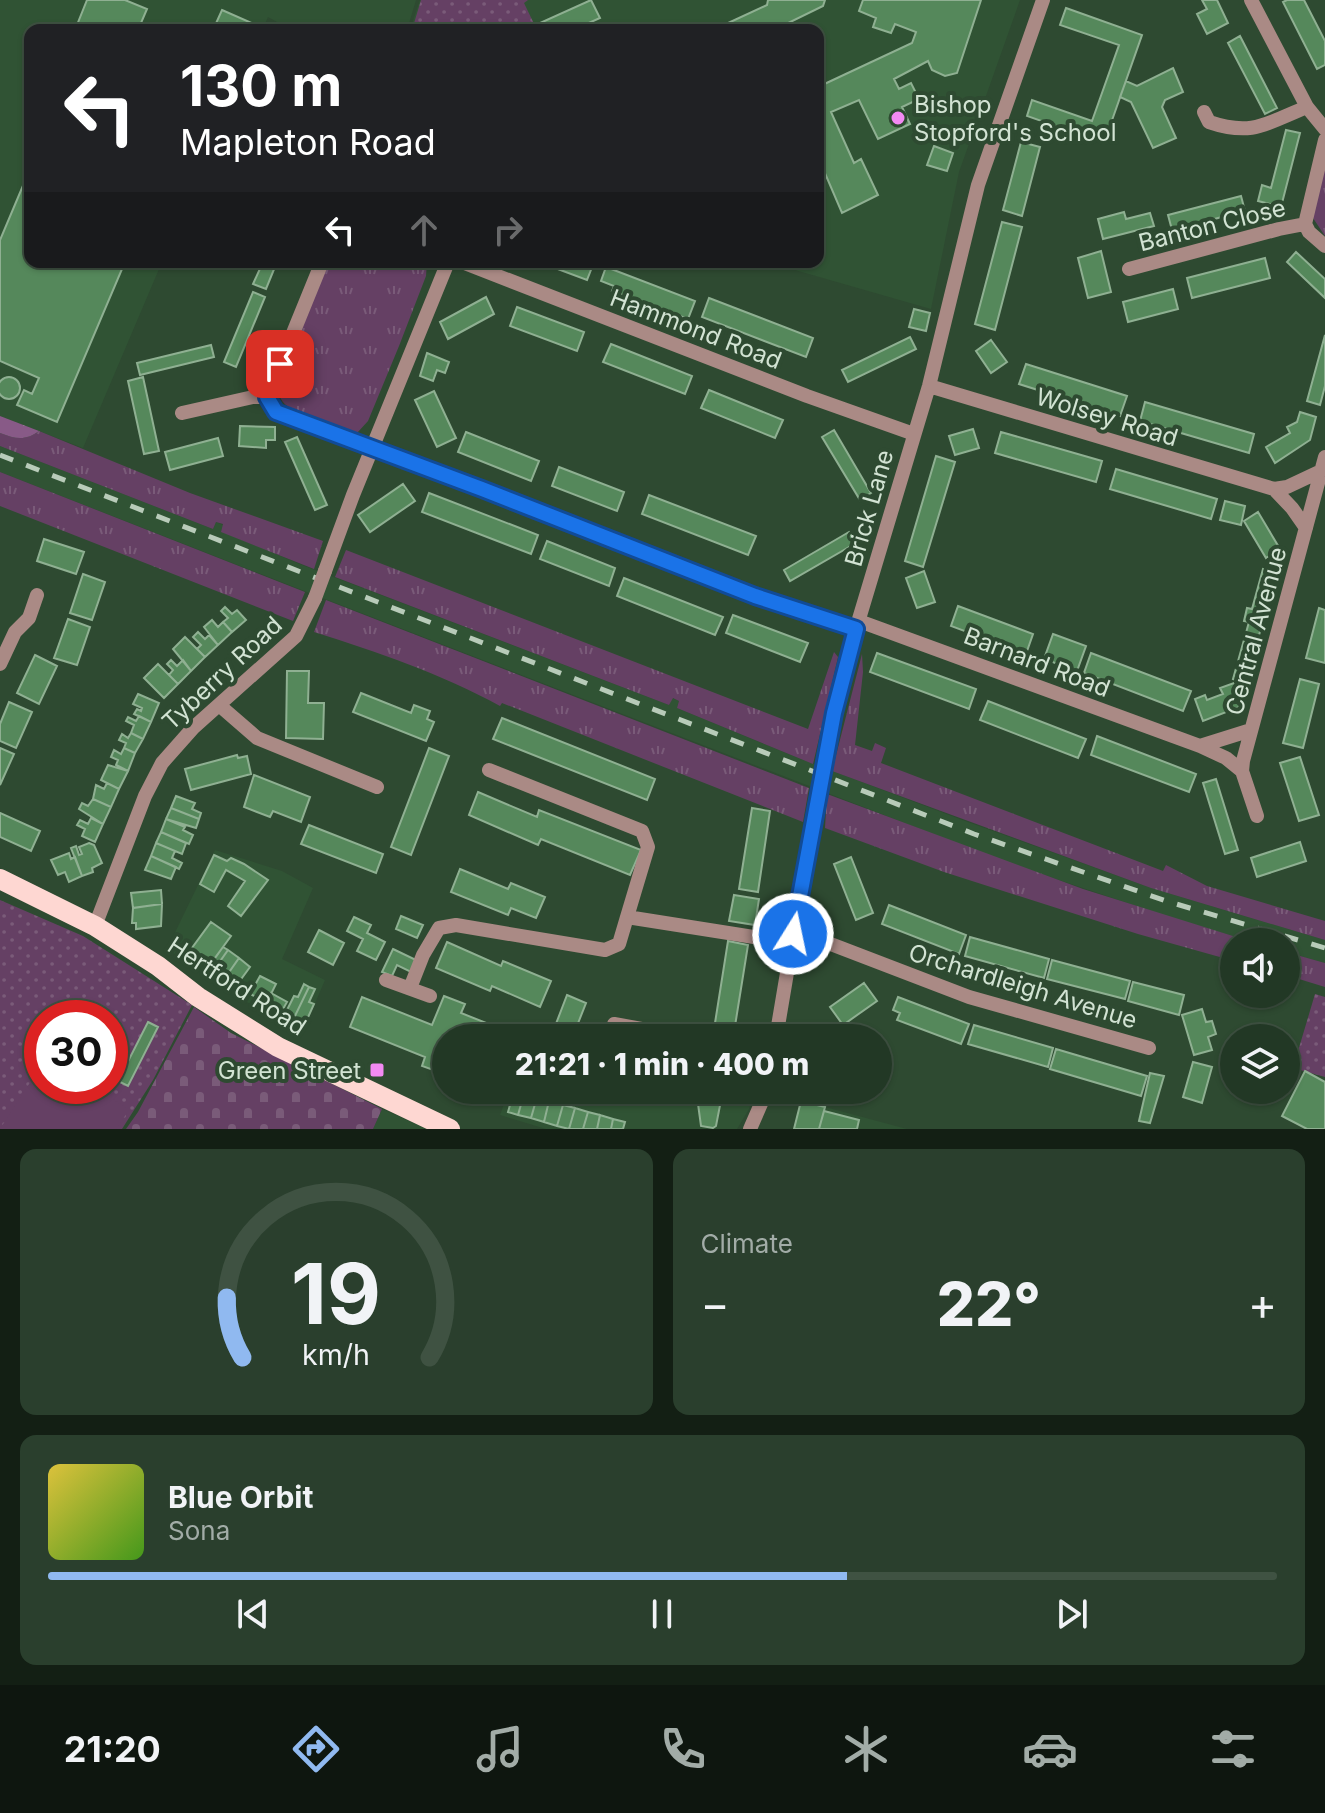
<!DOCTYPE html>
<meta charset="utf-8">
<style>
body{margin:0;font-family:Inter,sans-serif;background:#2a3f2d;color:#f1f3f6;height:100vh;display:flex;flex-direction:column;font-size:30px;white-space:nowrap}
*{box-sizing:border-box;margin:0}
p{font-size:26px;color:#a2aca7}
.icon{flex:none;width:44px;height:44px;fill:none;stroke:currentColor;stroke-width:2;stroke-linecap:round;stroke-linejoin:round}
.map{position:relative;height:1129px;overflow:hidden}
.panel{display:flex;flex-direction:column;gap:20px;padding:20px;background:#131f14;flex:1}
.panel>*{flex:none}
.guide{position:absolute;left:24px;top:24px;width:800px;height:244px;border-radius:16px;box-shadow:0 2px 6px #0004,0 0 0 2px #3f5242;background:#202124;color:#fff;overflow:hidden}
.tools{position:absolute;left:1220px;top:928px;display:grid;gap:16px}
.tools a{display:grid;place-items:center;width:80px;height:80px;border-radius:50%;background:#223825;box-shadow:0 2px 6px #0004,0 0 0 2px #3f5242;font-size:40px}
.speed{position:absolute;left:24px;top:1000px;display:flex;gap:16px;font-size:40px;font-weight:700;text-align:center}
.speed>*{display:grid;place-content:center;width:104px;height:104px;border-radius:50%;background:#223825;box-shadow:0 2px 6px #0004,0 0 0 2px #3f5242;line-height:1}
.speed .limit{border:12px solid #d22;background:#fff;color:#111}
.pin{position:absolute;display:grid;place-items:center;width:68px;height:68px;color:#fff;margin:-34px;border-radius:16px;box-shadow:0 4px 12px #0006}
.me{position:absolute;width:88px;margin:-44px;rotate:10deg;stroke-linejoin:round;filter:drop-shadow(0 0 6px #0008)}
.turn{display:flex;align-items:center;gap:28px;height:168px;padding:0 24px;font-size:36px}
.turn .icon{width:104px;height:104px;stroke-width:2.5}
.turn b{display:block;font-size:56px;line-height:68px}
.lanes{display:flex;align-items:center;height:76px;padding:0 24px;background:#0003;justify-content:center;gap:40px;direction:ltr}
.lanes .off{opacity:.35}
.big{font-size:60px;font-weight:800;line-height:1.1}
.panel .card{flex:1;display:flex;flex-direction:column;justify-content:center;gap:12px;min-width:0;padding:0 28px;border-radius:16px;background:#2a3f2d}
.panel .dial{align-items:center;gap:0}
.dial svg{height:208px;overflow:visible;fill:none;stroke:#3f5242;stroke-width:7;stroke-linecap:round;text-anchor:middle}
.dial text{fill:#f1f3f6;stroke:none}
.song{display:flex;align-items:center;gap:24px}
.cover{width:96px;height:96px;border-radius:12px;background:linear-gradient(135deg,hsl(50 70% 55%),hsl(100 70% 35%))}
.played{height:8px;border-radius:4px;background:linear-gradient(90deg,#90b9f0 65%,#3f5242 65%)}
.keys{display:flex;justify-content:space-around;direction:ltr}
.heat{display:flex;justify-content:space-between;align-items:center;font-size:44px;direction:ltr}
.panel .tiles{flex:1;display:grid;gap:20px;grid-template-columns:1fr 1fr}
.card:last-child{grid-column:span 2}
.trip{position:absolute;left:432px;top:1024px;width:460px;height:80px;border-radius:40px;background:#223825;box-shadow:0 2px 6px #0004,0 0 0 2px #3f5242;font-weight:800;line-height:80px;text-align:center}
.tabs{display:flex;height:128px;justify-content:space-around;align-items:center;background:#0e160f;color:#a2aca7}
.tabs .icon{width:56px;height:56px}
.tabs .current{color:#90b9f0}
.tabs b{font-size:36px;color:#f1f3f6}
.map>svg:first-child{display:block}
.built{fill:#305334}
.grass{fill:url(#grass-tufts)}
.forest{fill:url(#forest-crowns)}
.cemetery{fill:url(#cemetery-stones)}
.park{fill:url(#park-dots);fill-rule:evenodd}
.garden{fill:#654064}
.building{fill:#55885b;stroke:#8fb092;stroke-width:2}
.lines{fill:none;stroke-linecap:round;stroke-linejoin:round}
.minor{stroke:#aa8a85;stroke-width:14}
.major{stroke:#fed7d2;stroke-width:20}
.rail{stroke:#b8cbb9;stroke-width:5;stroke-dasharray:14 14;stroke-linecap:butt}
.minor-bridge{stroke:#aa8a85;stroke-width:14}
.route-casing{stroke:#114b97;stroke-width:20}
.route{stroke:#1a73e8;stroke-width:14}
.poi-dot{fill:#f28af2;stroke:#2e4a31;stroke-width:3}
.labels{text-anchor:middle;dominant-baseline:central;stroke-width:8;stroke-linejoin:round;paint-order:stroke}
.poi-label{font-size:24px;fill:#d2e3d3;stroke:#2e4a31;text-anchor:start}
.street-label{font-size:24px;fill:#d2e3d3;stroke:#2e4a31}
</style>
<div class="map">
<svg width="1325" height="1129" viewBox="0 0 1325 1129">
<defs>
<pattern id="grass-tufts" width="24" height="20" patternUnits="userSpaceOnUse" patternTransform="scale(2)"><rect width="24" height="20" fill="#654064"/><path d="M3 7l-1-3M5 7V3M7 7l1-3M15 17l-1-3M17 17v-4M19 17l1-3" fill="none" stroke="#7a5b79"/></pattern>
<pattern id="forest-crowns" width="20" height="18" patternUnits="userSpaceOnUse" patternTransform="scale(2)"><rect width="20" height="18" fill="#885a87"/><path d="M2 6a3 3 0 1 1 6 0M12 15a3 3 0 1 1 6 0" fill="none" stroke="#9d799c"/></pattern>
<pattern id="cemetery-stones" width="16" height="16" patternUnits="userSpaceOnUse" patternTransform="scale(2)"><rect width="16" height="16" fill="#654064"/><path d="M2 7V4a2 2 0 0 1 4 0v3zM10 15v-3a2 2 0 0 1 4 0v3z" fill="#7a5b79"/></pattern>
<pattern id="park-dots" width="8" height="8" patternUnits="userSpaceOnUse" patternTransform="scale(2)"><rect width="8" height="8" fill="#654064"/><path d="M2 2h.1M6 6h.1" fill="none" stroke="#7a5b79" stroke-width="1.8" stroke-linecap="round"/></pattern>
</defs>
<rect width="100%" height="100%" fill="#2e4a31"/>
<!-- built -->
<path class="built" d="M0,0H416L407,30H292L268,17L262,30H30V262H162L83,448L0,416Z
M420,0H1020L959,172L931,309L767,262H818V30H410Z
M0,446L213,529L216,522L223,525L221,531L302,565L669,705L672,698L679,701L677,708L798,758L965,821L1151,888L1325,940V963L1286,952V942H1252L1172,918L1003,861L294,587L0,472Z
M215,850L282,871L313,888L282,959L325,980L302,1034L240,998L167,949Z
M509,1090H633L693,1103L695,1090H755L749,1109L737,1129H546L500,1115Z
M825,1107L907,1129H819Z
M382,1109L427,1129H373Z"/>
<!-- grass -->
<path class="grass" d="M1325,164V236L1313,218Z
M328,262H427L426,276L399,346L368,421L357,433H350C334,426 288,414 281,399C278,393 279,387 280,380Z
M39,431L190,493L323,541L314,569L221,532L223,524L216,522L213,529L0,446V433C16,439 25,441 39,431Z
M0,472L305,592L293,621L0,506Z
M346,550L808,729L834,652L838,657L813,764L677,708L679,701L673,698L669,705L335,577Z
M326,600L809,788L803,822L502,703L500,706C442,674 377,652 314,632Z
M862,654L863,672L855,745L872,751L875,743L886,748L881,763L1163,871L1166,865L1207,886L1325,921V940L1151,888L832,771Z
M827,794L1083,889L1252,942H1234V961L1138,934L944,872L825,828Z
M1286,952L1325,963V987L1286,975Z"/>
<!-- forest -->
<path class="forest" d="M0,416L39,431C25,441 16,439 0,433Z"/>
<!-- cemetery -->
<path class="cemetery" d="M194,1007L231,1033L382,1109L373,1129H126L138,1112Z"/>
<!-- park -->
<path class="park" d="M421,0H528L524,3L537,30H412Z
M0,900L83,936L192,1005L153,1080L122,1129H0ZM42,1018H110V1086H42Z
M1315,994L1325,997V1077L1293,1068Z"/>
<!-- garden -->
<path class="garden" d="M42,1064V1086H94L129,1110L116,1129H0Z"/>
<!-- building -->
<path class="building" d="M87,0H125L147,9L138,30H75Z
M591,0L600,18L573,30H543L540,23Z
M768,0H825L823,6L774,30H713L767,5Z
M863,0H981L957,73L945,76L932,70L928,61L894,79L899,89L911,83L919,99L902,107L910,124L878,139L859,100L831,112L854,163L861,159L878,195L842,213L818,157V87L912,43L916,32L895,24L891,33L873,27L876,18L859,11Z
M1202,0H1217L1228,23L1207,34L1197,14L1207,9Z
M1287,0H1304L1325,41V65L1317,69L1283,2Z
M1066,8L1142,35L1104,143L1027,116L1032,100L1092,121L1119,45L1060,25Z
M222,10L254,24L252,30H213Z
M1240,36L1277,108L1265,114L1228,43Z
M1173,68L1183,92L1165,100L1162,107L1176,138L1153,148L1131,102L1120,97L1126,81L1137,86Z
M1286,130L1300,133L1281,207L1258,201L1262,185L1271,188Z
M1021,142L1040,147L1022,216L1003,210Z
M934,146L953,153L947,171L927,165Z
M30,169V262H125L57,422L17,405L24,390L32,394L39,378L0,361V240Z
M1241,196L1245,211L1172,230L1168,215Z
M1124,212L1126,219L1150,213L1154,226L1103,239L1098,219Z
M1002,222L1022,227L995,330L975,324Z
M1101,251L1111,292L1088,298L1078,258Z
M1296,252L1325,279V298L1287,262Z
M1265,258L1270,278L1192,298L1187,278Z
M263,262H277L266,289L253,284Z
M539,262H594L587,280Z
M606,267L695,301L688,319L612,291L614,286L601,281Z
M1173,289L1178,309L1128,322L1123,302Z
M253,292L265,297L236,367L224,362Z
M486,297L494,314L448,339L440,322Z
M709,298L813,338L806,357L702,317Z
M517,307L584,332L577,351L510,326Z
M914,309L930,313L926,331L909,327Z
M1325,335V386L1320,405L1307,401Z
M910,337L916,349L848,382L842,370Z
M991,340L1007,362L991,373L976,351Z
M611,344L692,376L685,394L603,362Z
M211,345L214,357L140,375L137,363Z
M427,353L449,362L445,373L437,370L433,381L420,376Z
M1026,364L1127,396L1120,416L1019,384Z
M143,377L159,451L144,454L128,381Z
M-2 388a11 11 0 1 1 22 0a11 11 0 1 1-22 0Z
M709,390L783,420L775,438L701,408Z
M434,391L456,438L437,447L415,400Z
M1145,402L1254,434L1249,453L1140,421Z
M1300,412L1316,417L1310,440L1275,463L1266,447L1290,433L1287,427L1297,422Z
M240,426L275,427V440H266V448L239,446Z
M973,429L979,448L955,455L949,436Z
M834,430L871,493L860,500L822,437Z
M466,432L539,461L531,481L458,452Z
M1001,432L1102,461L1096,482L995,453Z
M297,437L327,505L315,510L285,442Z
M218,438L223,456L170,470L165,452Z
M936,456L955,462L923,567L905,561Z
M559,467L624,492L617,511L552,486Z
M1116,469L1217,499L1211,519L1110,489Z
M403,484L415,501L370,532L358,515Z
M429,493L538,535L531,554L422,512Z
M649,495L756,536L748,555L642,514Z
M1225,501L1245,506L1241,525L1220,520Z
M1258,512L1280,549L1266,558L1244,521Z
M849,532L856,543L790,581L784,570Z
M44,539L84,552L76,574L37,561Z
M547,541L615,568L609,586L540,559Z
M1263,569L1276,573L1246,683L1233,679L1249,622L1244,621L1247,608L1252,609Z
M924,571L935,602L917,608L906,578Z
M83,574L105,582L92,620L70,613Z
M624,578L723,617L715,635L617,596Z
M958,606L1033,634L1026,654L951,626Z
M225,607L232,614L237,610L246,620L232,632L223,622L228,618L221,611Z
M1319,608L1325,610V663L1306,658Z
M733,615L808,643L800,662L726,633Z
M68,619L90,627L77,665L54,658Z
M212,620L218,627L223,622L232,632L218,645L204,627Z
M198,632L205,639L209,635L218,645L205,657L197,649L201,645L193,637Z
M1053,634L1086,646L1077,671L1044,659Z
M185,637L205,657L191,671L173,649Z
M877,653L976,689L969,709L870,672Z
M1091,653L1191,691L1183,711L1084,673Z
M35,655L57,666L39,704L17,693Z
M171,660L177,666L183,660L191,671L178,684L169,675L173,670L167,664Z
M158,664L178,684L164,698L144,678Z
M287,671H309L308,703H324L323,739L286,738Z
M1300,679L1319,684L1303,748L1283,743Z
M1234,683L1242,706L1203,721L1195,699L1205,695L1207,700L1223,694L1220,688Z
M361,693L411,713L414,705L430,711L427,719L434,722L426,741L353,712Z
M138,694L159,703L151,722L134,714L137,709L141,711L142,708L133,704Z
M988,701L1086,739L1078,758L980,720Z
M9,702L32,712L16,748L0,741V724Z
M139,716L151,722L143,739L131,733L134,725L126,721L128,717L136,721Z
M502,718L655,779L647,800L493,739Z
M131,733L143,739L135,753L124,748L126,743L119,740L122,734L128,738Z
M1097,736L1196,774L1189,792L1091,755Z
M0,748L14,754L0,785Z
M124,748L135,753L128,771L116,765L118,760L111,757L114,750L121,754Z
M429,748L449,756L411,855L391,847Z
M237,755L238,758L247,756L251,774L191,790L185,769Z
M1300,757L1319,815L1299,821L1280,763Z
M108,765L128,771L119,789L101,780Z
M254,775L310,797L301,822L273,811L270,817L244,807Z
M1216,779L1238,850L1225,854L1203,783Z
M107,783L119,789L111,807L93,799L96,785L104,789Z
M478,792L537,817L539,810L641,850L630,875L541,839L538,845L469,815Z
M176,796L195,803L192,809L201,813L199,819L171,808Z
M93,799L111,807L103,824L79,809L82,803L88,806Z
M171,808L199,819L196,828L166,819Z
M752,808L770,811L758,892L739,889Z
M0,813L40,831L31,851L0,837Z
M91,818L103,824L95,842L82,836L85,829L77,825L80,820L88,824Z
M166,819L185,827L183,830L193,835L189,844L161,832Z
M309,825L383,854L376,873L301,844Z
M161,832L186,843L182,854L156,843Z
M1300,842L1306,861L1257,877L1251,858Z
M89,843L94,845L102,863L92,868L93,872L82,876L71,848L76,846L79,855L82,854L79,847Z
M156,843L175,851L172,858L182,863L179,869L151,856Z
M69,853L71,859L75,857L82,876L69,882L65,872L58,875L51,860Z
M214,855L227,861L231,858L244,864L268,880L241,916L228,906L245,881L226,870L214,892L200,884Z
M151,856L176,867L171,879L145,870Z
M851,857L873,913L856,920L834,864Z
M460,869L508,889L511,883L545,897L536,918L511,908L508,915L451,892Z
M161,890L162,904L133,908L131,893Z
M734,895L759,899L755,925L729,921Z
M162,904L161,926L136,929V923H132L133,908Z
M889,905L966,935L959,954L882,924Z
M401,916L423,925L417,938L396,929Z
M354,917L371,925L367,933L385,942L376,960L357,951L363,939L347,931Z
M211,922L231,936L209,966L189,952Z
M319,930L344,943L333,965L308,952Z
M970,937L1049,959L1044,978L965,956Z
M728,941L748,945L735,1026L715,1023Z
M447,942L501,966L503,961L551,981L540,1007L492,986L490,991L436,968Z
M223,947L228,950L213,971L208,968Z
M393,949L416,960L411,972L397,965L392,976L382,972Z
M228,950L239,958L225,978L214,970Z
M239,958L250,967L236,986L225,978Z
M1052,960L1130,981L1125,999L1047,979Z
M260,976L276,984L267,1002L250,994Z
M1133,982L1184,995L1179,1015L1128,1001Z
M864,983L877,1001L843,1025L830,1007Z
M304,984L309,987L294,1018L285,1014L294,996L298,997Z
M309,987L315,989L309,1002L314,1004L305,1024L294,1018Z
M271,993L287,1002L278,1018L263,1010Z
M567,995L586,1003L573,1036L554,1029Z
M444,996L465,1004L461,1013L524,1038H446V1054L439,1072L422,1066L425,1057L350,1027L362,997L432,1025Z
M898,997L969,1024L961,1044L897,1020L900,1013L893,1010Z
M1202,1009L1206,1022L1212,1021L1216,1034L1208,1037L1212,1050L1194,1055L1182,1015Z
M148,1022L158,1027L128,1086L118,1081Z
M974,1025L1053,1048L1048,1067L968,1044Z
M1056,1049L1147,1076L1141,1096L1050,1069Z
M1193,1062L1212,1067L1202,1103L1183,1097Z
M1305,1071L1325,1082V1129H1307L1282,1116Z
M1150,1073L1164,1076L1150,1123L1139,1121Z
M700,1090H723L716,1126L713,1128L701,1126L698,1104Z
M817,1090H836L834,1100L815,1098Z
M514,1091L524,1094L518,1115L508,1112Z
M524,1094L537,1097L531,1118L518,1115Z
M537,1097L549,1101L544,1122L531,1118Z
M549,1101L563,1105L557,1126L544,1122Z
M801,1101L825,1107L819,1129H794Z
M563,1105L575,1108L569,1129L557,1126Z
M575,1108L588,1112L583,1129H569Z
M824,1111L859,1120L857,1129H819Z
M588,1112L600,1115L597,1129H583Z
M600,1115L613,1119L611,1129H597Z
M613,1119L625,1122L623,1129H611Z"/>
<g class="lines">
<!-- minor -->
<path class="minor" d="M1251,0L1307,107L1325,129
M1204,112L1209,122C1253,137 1267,123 1307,107
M1325,140L1305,224L1309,232L1325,246
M322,262L267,397L276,412L755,596L856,629
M462,262L807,396L914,434
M1129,269L1279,229L1305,224
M929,386L1274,489L1292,508L1306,528
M182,413L253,397H267
M1274,489L1287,487L1321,471
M325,571L353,495L448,262
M859,621L1200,746L1226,758L1242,771
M0,664L15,632L29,618L37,595
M219,705L257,738L377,787
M1200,746L1251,730
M823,765L834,713L856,629L929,386L978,185L1043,0
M489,770L642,831L648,847L627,917L792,943
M1257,816L1242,771L1243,761L1325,457
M95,926L145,796L162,763L193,728L296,636L315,598
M793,934L815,938L969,997L1149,1048
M386,980L430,996
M410,988L423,955L439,928L456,925L605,950L619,944L627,917
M614,1024L691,1038
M776,1038L817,795
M750,1129L767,1090"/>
<!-- major -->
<path class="major" d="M0,879L95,926L158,966L198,997L278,1047L450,1129"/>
<!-- rail -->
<path class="rail" d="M0,455L974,834L1166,901L1325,948"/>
<!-- minor-bridge -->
<path class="minor-bridge" d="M315,598L325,571
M817,795L823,765"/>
</g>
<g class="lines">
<!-- route casing -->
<g class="route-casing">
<path id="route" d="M280,364L267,397L276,412L482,489L755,596L856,629L834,713L793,934"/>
</g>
<!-- route -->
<use href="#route" class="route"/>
</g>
<!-- markers -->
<g class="poi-dot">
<circle cx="898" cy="118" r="8"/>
<rect x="369" y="1062" width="16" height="16" rx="4"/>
</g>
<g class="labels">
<!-- poi labels -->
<g class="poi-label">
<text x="914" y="104">Bishop<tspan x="914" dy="28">Stopford's School</tspan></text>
<text x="361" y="1070" text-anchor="end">Green Street</text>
</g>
<!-- street labels -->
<g class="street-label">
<text transform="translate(1212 225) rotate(-14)">Banton Close</text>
<text transform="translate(696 329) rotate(21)">Hammond Road</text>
<text transform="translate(1107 417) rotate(17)">Wolsey Road</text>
<text transform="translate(869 508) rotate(-74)">Brick Lane</text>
<text transform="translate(1256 631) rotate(-75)">Central Avenue</text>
<text transform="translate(1037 662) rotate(21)">Barnard Road</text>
<text transform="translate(222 673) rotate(-43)">Tyberry Road</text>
<text transform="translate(237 986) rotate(33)">Hertford Road</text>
<text transform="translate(1023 986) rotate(17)">Orchardleigh Avenue</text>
</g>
</g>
</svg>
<div class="tools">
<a><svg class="icon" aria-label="sound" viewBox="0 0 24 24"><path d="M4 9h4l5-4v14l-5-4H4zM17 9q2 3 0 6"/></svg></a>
<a><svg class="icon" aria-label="layers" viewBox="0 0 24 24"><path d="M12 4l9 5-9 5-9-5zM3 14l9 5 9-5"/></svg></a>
</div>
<div class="speed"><div class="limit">30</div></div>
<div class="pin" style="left:280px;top:364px;background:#d93025"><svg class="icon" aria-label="arrive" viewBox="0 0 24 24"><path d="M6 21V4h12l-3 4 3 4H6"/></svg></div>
<svg class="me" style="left:793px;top:934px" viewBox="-20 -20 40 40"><circle r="17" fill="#1a73e8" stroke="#fff" stroke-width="3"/><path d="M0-11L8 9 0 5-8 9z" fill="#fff"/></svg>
<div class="trip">21:21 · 1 min · 400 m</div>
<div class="guide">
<div class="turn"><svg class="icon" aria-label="left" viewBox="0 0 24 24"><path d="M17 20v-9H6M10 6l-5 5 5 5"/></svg><div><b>130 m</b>Mapleton Road</div></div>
<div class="lanes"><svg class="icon" aria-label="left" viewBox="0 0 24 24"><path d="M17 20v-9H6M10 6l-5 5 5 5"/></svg><svg class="icon off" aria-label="ahead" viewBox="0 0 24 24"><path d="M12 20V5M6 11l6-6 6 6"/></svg><svg class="icon off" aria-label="right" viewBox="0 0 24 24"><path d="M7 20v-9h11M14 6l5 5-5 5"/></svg></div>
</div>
</div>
<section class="panel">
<div class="tiles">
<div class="card dial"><svg viewBox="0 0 100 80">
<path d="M14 69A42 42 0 1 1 86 69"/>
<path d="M14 69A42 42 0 0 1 8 46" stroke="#90b9f0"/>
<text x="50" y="56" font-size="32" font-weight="700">19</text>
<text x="50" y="72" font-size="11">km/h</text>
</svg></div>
<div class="card"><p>Climate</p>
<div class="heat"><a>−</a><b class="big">22°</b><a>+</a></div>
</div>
<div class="card">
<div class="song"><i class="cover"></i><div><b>Blue Orbit</b><p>Sona</p></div></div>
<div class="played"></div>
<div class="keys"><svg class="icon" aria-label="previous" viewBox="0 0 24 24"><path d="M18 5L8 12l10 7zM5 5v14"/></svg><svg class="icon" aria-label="pause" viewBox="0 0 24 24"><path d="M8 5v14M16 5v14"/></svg><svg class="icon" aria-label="next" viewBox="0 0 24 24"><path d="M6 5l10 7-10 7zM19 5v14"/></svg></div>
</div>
</div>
</section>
<nav class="tabs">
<b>21:20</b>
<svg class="icon current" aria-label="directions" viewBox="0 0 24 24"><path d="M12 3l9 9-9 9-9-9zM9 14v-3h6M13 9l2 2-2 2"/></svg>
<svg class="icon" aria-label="music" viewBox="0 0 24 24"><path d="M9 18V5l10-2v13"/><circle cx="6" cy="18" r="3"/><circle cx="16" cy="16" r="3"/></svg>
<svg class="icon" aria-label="phone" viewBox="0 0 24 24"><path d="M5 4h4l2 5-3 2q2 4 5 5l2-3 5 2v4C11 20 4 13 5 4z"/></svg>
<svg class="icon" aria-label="climate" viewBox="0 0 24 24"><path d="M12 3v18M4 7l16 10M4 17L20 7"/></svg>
<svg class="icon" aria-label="car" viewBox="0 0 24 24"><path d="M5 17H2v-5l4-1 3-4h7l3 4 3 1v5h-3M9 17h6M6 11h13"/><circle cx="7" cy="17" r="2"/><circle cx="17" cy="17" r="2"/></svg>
<svg class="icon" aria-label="filters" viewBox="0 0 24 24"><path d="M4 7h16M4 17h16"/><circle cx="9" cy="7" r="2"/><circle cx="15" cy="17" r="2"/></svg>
</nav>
